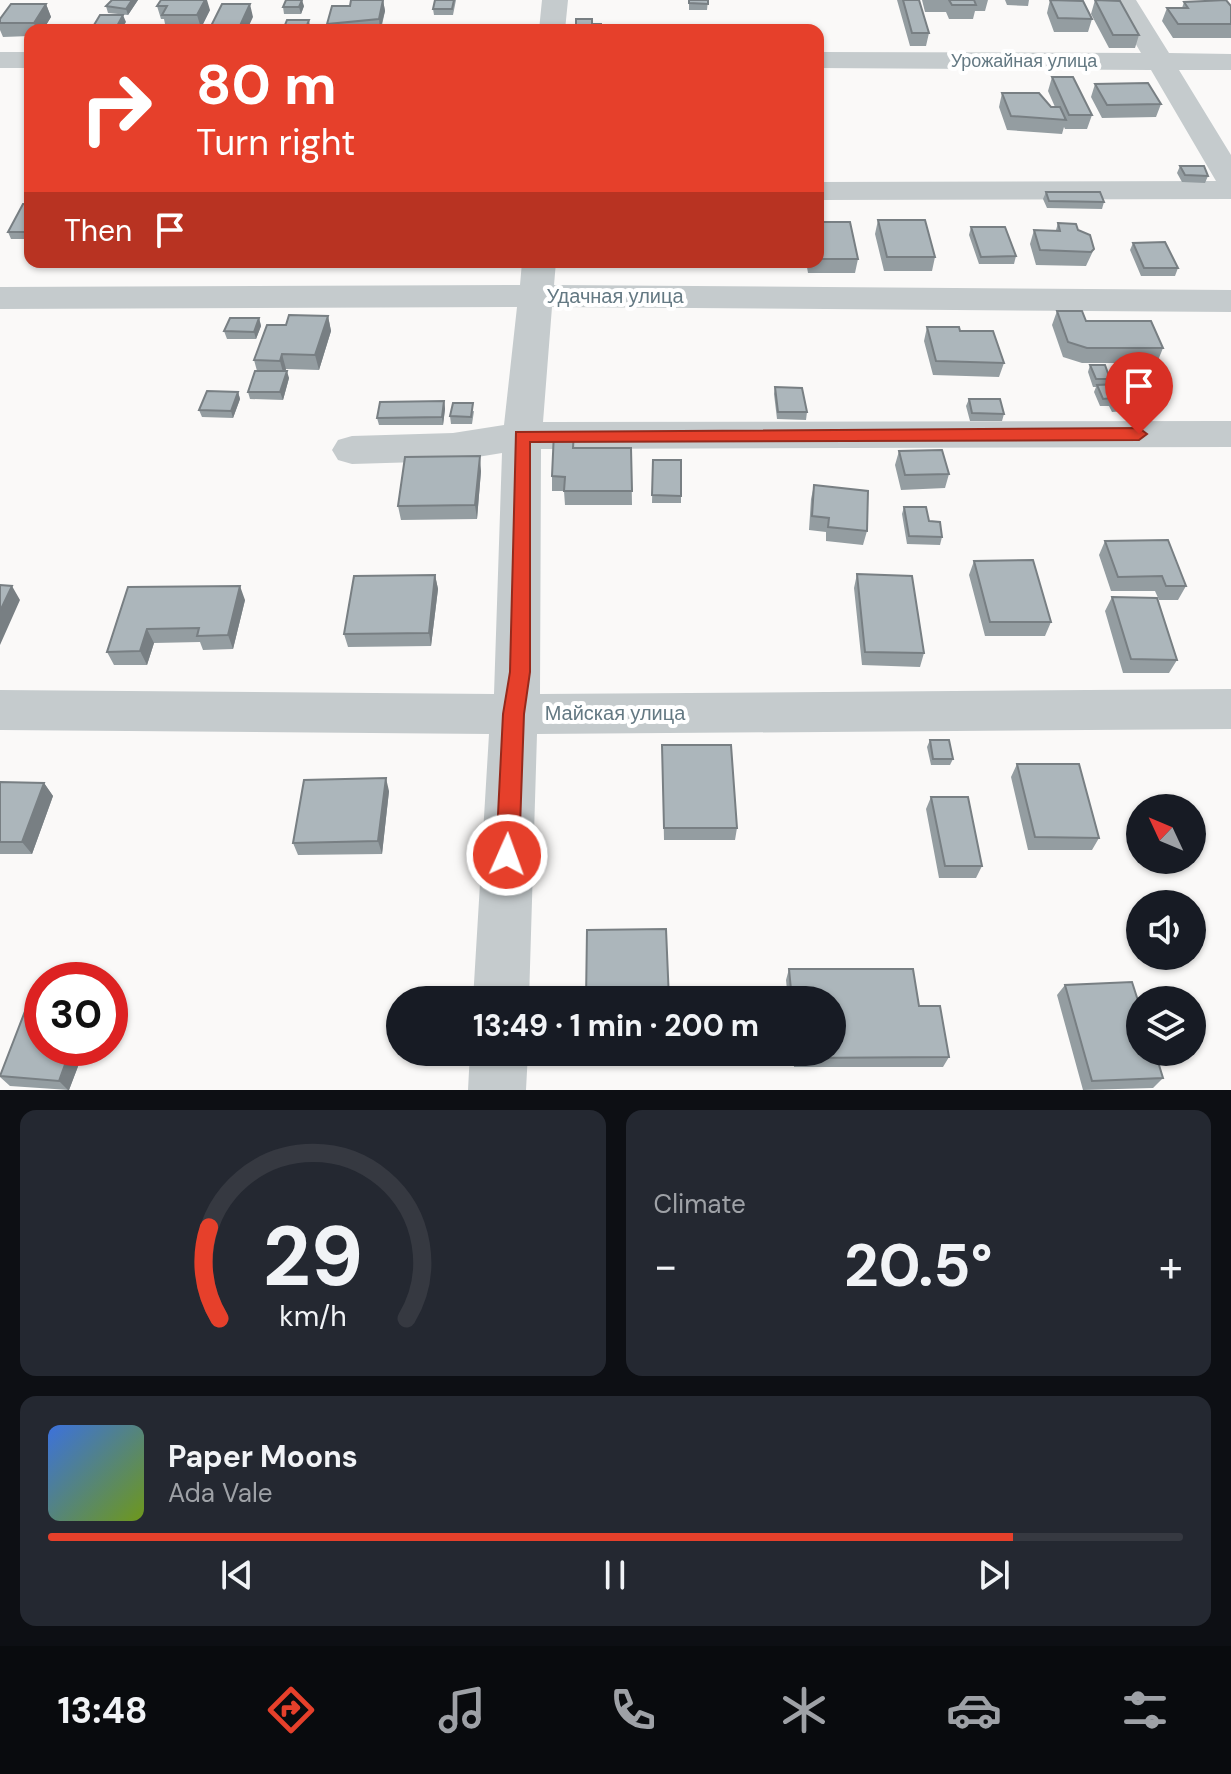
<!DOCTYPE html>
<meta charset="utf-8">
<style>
body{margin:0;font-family:"DM Sans",sans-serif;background:#242831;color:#f1f3f6;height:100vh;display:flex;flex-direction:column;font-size:30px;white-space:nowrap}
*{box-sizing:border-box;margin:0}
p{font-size:26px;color:#9ea1a6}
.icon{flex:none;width:44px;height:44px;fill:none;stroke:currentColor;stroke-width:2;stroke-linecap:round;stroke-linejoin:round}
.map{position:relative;height:1090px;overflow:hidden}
.details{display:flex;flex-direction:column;gap:20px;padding:20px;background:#0d0f14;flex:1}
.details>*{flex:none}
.guide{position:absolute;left:24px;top:24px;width:800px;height:244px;border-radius:16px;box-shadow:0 2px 6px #0004;background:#e6402b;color:#fff;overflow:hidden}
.needle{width:52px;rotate:314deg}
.fabs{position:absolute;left:1126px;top:794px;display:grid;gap:16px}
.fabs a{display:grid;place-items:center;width:80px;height:80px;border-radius:50%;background:#171b24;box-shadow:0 2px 6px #0004;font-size:40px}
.speed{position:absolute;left:24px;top:962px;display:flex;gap:16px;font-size:40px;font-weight:700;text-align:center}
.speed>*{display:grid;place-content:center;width:104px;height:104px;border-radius:50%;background:#171b24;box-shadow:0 2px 6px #0004;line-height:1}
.speed .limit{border:12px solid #d22;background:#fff;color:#111}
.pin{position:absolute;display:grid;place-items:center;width:68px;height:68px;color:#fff;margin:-82px -34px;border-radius:50% 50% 50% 0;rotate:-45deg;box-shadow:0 0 8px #0007}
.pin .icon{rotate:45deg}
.me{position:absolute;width:88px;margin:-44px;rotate:2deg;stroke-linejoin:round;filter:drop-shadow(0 0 6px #0008)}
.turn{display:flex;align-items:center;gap:28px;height:168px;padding:0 40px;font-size:36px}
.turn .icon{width:104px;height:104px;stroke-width:2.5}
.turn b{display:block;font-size:56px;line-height:68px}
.then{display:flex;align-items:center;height:76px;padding:0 40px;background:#0003;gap:16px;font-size:30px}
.big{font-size:60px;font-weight:700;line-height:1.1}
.details .tile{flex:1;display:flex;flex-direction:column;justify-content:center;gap:12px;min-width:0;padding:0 28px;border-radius:16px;background:#242831}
.details .dial{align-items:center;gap:0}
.dial svg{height:208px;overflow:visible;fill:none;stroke:#363941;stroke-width:7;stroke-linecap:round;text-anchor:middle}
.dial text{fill:#f1f3f6;stroke:none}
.song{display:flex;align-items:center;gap:24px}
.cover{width:96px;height:96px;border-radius:12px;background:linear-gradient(135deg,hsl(220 70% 55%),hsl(80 70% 35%))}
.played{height:8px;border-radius:4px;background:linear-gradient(90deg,#e6402b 85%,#363941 85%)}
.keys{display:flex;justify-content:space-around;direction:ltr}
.heat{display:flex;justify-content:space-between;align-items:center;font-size:44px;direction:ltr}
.details .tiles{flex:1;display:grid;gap:20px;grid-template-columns:1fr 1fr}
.tile:last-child{grid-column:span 2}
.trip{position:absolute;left:386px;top:986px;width:460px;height:80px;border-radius:40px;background:#171b24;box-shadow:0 2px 6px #0004;font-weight:700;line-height:80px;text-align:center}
.menu{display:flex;height:128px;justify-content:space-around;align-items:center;background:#090b0e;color:#9ea1a6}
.menu .icon{width:56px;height:56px}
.menu .current{color:#e6402b}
.menu b{font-size:36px;color:#f1f3f6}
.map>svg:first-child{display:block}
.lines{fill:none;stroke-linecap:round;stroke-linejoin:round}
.minor{fill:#c5cbcd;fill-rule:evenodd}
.wall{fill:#949da1}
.shaded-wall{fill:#787f83}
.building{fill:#acb6bb;stroke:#787f83;stroke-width:2}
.route{fill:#e6402b;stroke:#962a1c;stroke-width:2}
.labels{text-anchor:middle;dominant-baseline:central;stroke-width:8;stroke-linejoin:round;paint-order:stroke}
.far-street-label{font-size:18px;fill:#647983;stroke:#fff}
.street-label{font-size:20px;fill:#647983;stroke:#fff}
</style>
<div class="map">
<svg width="1231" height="1090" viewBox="0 0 1231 1090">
<rect width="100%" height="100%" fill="#faf9f8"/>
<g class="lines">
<!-- minor -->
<path class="minor" d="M542,0H568L565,30H539Z
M1110,0H1136L1169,53L1231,54V70H1179L1231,155V199L818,200V182L1216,181L1151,70L818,68V52L1141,53Z
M0,52H30V68H0Z
M522,262H556L554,285L1231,290V312L552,307L543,422L1231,421V447L541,449L540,694L1231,689V729L537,734L529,1000H473L489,734L0,730V690L494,694L502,453L453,461L352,464L338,460L332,450L338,440L352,436L453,433L504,425L517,307L0,309V287L520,285Z
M470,1052H528L526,1090H468Z"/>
</g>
<!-- wall -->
<path class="wall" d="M112,0H138L128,15L108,13L106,6Z
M161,0L210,10L201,28L166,29L164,19H161L157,6Z
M351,0H383L385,11L381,30H328L327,24L350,6Z
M435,0H456L453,15H434L433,9Z
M689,0H708L707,10H689Z
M897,0H919L929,33L926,46H910Z
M922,0H988L985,11H975L973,19H949L946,12H925Z
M1005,0H1029L1028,6L1007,5Z
M1050,0L1092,19L1088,32H1054L1047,13Z
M1095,0L1139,35L1135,48H1109L1091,14Z
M1184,2L1231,6V38H1173L1162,21L1167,8H1182Z
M46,4L51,17L43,30H30V36L3,37L0,30V19Z
M304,6L301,14H284L283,7Z
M1052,77L1092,115L1087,129H1065L1064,127L1062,134L1007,130L999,107L1002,93L1055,107L1048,91Z
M1095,84L1161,104L1156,117L1102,118L1091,97Z
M1180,166L1208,176L1205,183L1182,182L1177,173Z
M1046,192L1104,202L1102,209L1047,208L1043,199Z
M30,204V239H11L8,232Z
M878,220L935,257L932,271H884L875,234Z
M818,222L858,259L855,273H808L806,262H818Z
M1058,223L1078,230L1094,249L1086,266L1036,265L1030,244L1034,230H1056Z
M971,227L1016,256L1014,264H979L969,235Z
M1133,243L1178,268L1175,276H1141L1130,250Z
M710,262H749L747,264Z
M1057,311L1086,321L1163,348L1157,363H1082L1063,357L1052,325Z
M328,316L331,331L319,370L286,369L285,371L289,378L283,400L250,399L248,392L257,371L254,360L286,325Z
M259,318L261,326L256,339H227L224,331Z
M927,327L960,331L1004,363L999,377L933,375L924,341Z
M1090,365L1110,379L1108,384L1129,404L1125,411L1112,412L1109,406H1100L1094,392L1096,387H1093L1088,372Z
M775,387L807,412L806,420L777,419L774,394Z
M238,392L240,399L233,418L202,417L199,410Z
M969,399L1004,414L1002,421H970L966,406Z
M444,401L445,409L443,425H379L377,418Z
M474,411L472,424H451L450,416Z
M574,448H631L632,505H565L564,491H552V476Z
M899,451L949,474L945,488L901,490L895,465Z
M653,460L681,496V503H652Z
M481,471L477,519L401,520L398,506Z
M814,485L867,531L863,545L826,541V532L809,530L811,499Z
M904,507L929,521L942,537L940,545L907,544L902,514Z
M1105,541L1186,586L1178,600H1159L1155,591H1111L1099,555Z
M974,561L1051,622L1045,636H985L969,575Z
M857,574L924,653L920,667L862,665L854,588Z
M435,575L438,589L431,646L348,647L344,634Z
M128,587L245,600L233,649L203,650L200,642L154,643L147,665H114L107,652Z
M1112,597L1177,660L1169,673H1123L1105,611Z
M930,740L953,759L950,765H931L927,747Z
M662,745L737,828L735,840H664Z
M1017,764L1099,838L1092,850H1028L1011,777Z
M0,782L44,783L53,796L32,854H0Z
M389,791L382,854L298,855L293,843Z
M931,797L982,866L976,878H939L926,809Z
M789,969L919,1006L949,1057L943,1067H794L793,1052H832V1000H788L786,980Z
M1065,985L1163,1078L1153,1088L1083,1090L1057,995Z
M85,1048L69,1090L10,1086L0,1077V1074Z
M586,1052H671L670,1057L587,1058Z"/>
<!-- shaded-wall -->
<path class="shaded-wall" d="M132,0H138L128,15L126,9Z
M205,0H207L210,10L201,28L197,15Z
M302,0L304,6L301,14L299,7Z
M383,0L385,11L380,30L379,19Z
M46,4L51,17L43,30H36L34,23Z
M250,4L253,17L247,30H238Z
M123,15L126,22L121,30H115Z
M309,20L310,27L309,30H305Z
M328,316L331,331L319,370L315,355Z
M259,318L261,326L256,339L254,332Z
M282,354L286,369L284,376L280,361Z
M287,371L289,378L283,400L280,392Z
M238,392L240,399L233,418L231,411Z
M444,401L445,409L443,425L442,417Z
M480,456L481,471L477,519L475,505Z
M435,575L438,589L431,646L429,633Z
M12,586L20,600L0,645V611Z
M240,586L245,600L233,649L228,635Z
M147,629L154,643L147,665L140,651Z
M386,778L389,791L382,854L378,841Z
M44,783L53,796L32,854L22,842Z
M71,1048H85L69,1090H68L59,1081Z"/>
<!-- building -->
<path class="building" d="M112,0H132L126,9L106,6Z
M161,0H205L197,15H162L167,6H157Z
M286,0H302L299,7H283Z
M351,0H383L379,19L327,24L332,6H350Z
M435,0H454L452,9H433Z
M689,0H708V4L689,3Z
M903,0H919L929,33H912Z
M949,0H974L976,5H952Z
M1050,0L1083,1L1092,19L1058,18Z
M1095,0L1120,1L1139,35H1113Z
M1226,0L1231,6V24H1178L1167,8H1188L1184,2Z
M11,4H46L34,23H0V19Z
M222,4H250L238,30H209Z
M100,15H123L115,30H91Z
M576,19H592V24H601V30H576Z
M287,20H309L305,30H283Z
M1052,77H1073L1092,115H1069Z
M1148,83L1161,104L1107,105L1095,84Z
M1002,93H1039L1051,107H1060L1066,120L1011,116Z
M1180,166H1204L1208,176L1185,175Z
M1046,192H1100L1104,202L1049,201Z
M23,204H30V232H8Z
M878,220H925L935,257H887Z
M818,222H850L858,259H818Z
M1058,223L1076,224L1078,230L1090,235L1094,249L1091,252L1040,250L1034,230L1060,231Z
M971,227H1005L1016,256L981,257Z
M1165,242L1178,268H1144L1133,243Z
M1057,311H1082L1086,321H1151L1163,348H1087L1068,342Z
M289,315L328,316L315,355L282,354L280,361L254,360L267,325H286Z
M230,318H259L254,332L224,331Z
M927,327H959L960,331H993L1004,363L936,361Z
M1090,365H1105L1110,379H1096Z
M255,371H287L280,392H248Z
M1120,384L1129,404H1115L1112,398L1103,399L1097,385Z
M775,387L802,388L807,412H778Z
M207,391L238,392L231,411L199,410Z
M969,399H1000L1004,414L972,413Z
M444,401L442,417L377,418L380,402Z
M453,403H473L471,417L450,416Z
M554,432H574L573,448H631L632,491H564L565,477L552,476Z
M942,450L949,474L905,475L899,451Z
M480,456L475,505L398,506L405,457Z
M653,460H681V496L652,495Z
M814,485L868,491L867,531L828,527L829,518L812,516Z
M904,507H926L929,521L940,522L942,537L909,536Z
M1168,540L1186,586H1166L1162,576L1118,577L1105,541Z
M1033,560L1051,622H990L974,561Z
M857,574L912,576L924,653L865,652Z
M435,575L429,633L344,634L354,576Z
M0,585L12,586L0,611Z
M240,586L228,635L197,636L199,628L147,629L140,651L107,652L128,587Z
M1112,597L1157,598L1177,660L1131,659Z
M930,740H949L953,759H933Z
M662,745H731L737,828H664Z
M1017,764H1079L1099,838L1035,837Z
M386,778L378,841L293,843L304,780Z
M0,782L44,783L22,842H0Z
M931,797H968L982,866H945Z
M666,929L669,1000H586L587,930Z
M789,969H913L919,1006H940L949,1057L798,1058L797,1052H832V1000H792Z
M1132,982L1140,1007V1052H1155L1163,1078L1092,1081L1065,985Z
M27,1006L42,1007V1048H71L59,1081L0,1076Z"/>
<!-- route -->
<path class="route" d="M1139,428L1147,434L1139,440L530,442V672L524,714L519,855L515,862L507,865L500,862L496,855L503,714L510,672L516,432Z"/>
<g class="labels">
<!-- far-street labels -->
<g class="far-street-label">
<text x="1024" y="61">Урожайная улица</text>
</g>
<!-- street labels -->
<g class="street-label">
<text x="615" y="296">Удачная улица</text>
<text x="615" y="713">Майская улица</text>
</g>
</g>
</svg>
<div class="fabs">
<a><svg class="needle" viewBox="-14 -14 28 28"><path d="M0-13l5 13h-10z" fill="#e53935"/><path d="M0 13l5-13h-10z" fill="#9ea1a6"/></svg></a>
<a><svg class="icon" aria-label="sound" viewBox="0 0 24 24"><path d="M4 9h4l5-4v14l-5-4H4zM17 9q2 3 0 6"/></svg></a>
<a><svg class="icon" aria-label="layers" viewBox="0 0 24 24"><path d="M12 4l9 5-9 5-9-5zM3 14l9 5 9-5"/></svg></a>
</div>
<div class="speed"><div class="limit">30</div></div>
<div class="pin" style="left:1139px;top:434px;background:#d93025"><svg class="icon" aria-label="arrive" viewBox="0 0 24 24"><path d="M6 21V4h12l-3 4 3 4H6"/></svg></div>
<svg class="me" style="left:507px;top:855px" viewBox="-20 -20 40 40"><circle r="17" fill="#e6402b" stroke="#fff" stroke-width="3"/><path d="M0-11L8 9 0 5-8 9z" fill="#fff"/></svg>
<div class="trip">13:49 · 1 min · 200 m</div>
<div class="guide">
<div class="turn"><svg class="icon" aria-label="right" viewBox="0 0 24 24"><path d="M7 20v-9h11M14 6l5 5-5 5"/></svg><div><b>80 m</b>Turn right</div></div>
<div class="then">Then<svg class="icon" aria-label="arrive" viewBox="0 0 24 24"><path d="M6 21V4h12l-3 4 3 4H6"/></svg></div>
</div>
</div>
<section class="details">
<div class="tiles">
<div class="tile dial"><svg viewBox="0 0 100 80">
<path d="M14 69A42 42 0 1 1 86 69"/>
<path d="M14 69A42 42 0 0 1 10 34" stroke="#e6402b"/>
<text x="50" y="56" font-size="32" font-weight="700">29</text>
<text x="50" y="72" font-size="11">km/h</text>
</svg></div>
<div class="tile"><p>Climate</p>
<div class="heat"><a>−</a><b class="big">20.5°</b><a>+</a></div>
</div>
<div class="tile">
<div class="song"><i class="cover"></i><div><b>Paper Moons</b><p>Ada Vale</p></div></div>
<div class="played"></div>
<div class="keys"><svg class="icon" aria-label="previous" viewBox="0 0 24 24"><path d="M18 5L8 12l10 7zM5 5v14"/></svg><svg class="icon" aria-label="pause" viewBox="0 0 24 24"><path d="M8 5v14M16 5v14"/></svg><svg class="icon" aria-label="next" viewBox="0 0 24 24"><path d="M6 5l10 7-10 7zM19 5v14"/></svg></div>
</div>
</div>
</section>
<nav class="menu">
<b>13:48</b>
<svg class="icon current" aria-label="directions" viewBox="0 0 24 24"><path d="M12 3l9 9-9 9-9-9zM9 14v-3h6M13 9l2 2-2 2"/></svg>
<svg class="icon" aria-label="music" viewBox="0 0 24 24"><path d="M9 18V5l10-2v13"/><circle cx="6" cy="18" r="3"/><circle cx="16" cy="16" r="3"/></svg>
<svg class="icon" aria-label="phone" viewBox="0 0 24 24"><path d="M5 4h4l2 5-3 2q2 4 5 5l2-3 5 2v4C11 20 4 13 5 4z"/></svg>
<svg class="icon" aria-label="climate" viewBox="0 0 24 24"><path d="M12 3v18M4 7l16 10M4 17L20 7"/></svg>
<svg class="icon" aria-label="car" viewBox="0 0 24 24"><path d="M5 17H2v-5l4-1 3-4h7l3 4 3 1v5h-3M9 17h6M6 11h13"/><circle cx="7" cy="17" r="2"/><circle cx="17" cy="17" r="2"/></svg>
<svg class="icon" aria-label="filters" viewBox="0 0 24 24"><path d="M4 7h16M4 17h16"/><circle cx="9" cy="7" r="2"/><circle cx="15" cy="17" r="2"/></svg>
</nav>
